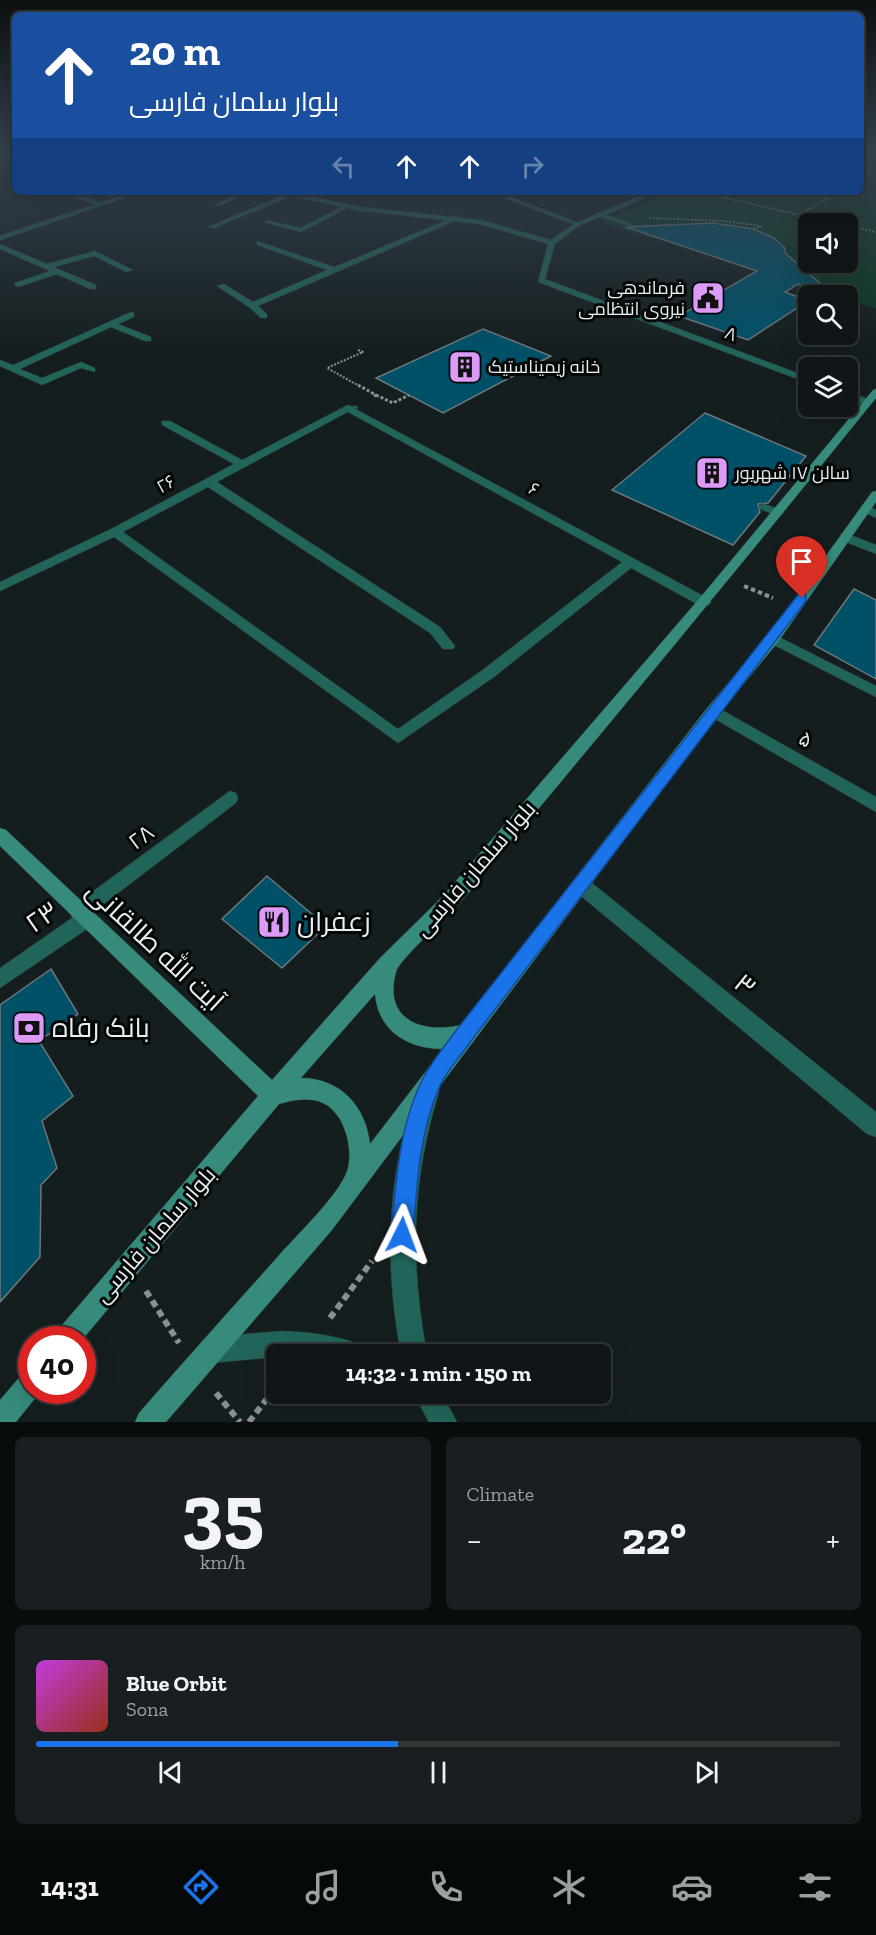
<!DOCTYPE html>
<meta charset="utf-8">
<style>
body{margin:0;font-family:"Zilla Slab",Cairo,serif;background:#191f20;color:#f1f3f6;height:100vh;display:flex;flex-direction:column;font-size:22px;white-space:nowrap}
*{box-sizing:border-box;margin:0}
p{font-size:20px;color:#9c9fa1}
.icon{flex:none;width:33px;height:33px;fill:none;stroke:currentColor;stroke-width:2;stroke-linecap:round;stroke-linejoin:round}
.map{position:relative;height:1422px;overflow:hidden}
.drawer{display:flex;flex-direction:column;gap:15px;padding:15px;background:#090c0d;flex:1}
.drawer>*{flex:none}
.guide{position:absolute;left:12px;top:12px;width:852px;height:183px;border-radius:9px;box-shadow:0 6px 24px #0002,0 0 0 2px #303536;background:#1a4fa0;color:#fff;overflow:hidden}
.tools{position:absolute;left:798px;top:213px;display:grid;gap:12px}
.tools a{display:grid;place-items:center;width:60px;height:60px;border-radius:9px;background:#101617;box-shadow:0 6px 24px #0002,0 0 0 2px #303536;font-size:30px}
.speed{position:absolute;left:18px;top:1326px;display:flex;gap:12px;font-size:30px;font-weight:700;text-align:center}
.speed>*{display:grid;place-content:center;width:78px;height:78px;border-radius:50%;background:#101617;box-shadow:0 6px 24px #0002,0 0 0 2px #303536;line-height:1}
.speed .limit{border:9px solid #d22;background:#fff;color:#111}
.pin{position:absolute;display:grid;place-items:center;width:51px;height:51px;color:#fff;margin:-62px -26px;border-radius:50% 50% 50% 0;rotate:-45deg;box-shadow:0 0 6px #0007}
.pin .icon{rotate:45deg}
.me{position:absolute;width:66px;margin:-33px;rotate:3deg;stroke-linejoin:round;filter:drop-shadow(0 0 4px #0008)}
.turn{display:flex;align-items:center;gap:21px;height:126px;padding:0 18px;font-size:27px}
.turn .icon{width:78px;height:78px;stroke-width:2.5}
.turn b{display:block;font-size:42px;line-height:51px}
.lanes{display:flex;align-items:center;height:57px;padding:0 18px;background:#0003;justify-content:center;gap:30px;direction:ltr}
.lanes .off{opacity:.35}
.big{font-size:45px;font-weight:800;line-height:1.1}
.drawer .tile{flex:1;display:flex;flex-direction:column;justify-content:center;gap:9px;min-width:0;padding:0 21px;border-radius:9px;background:#191f20}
.drawer .dial{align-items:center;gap:0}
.dial b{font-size:78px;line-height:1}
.song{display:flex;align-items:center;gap:18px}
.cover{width:72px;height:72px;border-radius:9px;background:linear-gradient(135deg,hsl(290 70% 55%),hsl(10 70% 35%))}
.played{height:6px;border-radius:3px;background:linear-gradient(90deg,#1a73e8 45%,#303536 45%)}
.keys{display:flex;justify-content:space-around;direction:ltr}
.heat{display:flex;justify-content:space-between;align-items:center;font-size:33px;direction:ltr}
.drawer .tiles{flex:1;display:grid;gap:15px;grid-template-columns:1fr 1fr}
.tile:last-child{grid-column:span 2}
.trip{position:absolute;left:266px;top:1344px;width:345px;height:60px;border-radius:9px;background:#101617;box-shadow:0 6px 24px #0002,0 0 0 2px #303536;font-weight:800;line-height:60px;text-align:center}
.menu{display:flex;height:96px;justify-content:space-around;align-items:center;background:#060909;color:#9c9fa1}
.menu .icon{width:42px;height:42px}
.menu .active{color:#1a73e8}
.menu b{font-size:27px;color:#f1f3f6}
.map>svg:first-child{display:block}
.green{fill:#0c3923;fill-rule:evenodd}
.building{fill:#005168;stroke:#6c767b;stroke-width:1.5}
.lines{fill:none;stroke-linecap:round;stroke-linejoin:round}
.service-casing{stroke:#333b3c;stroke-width:1}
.minor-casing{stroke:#333b3c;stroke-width:1}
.tertiary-casing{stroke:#333b3c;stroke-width:1}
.secondary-casing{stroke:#333b3c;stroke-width:1}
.path-far4{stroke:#899091;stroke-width:1.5;stroke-dasharray:2 1.5;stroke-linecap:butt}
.path-far3{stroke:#899091;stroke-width:2;stroke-dasharray:2 1.5;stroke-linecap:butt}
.path-far2{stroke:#899091;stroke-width:3;stroke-dasharray:3 2;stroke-linecap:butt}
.path-far1{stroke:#899091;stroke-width:4;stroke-dasharray:4.5 3;stroke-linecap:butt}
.path{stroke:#899091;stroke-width:6;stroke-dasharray:7 4.5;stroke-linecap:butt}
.service{fill:#21655a;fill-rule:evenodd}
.minor{fill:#21655a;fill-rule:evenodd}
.tertiary{fill:#21655a;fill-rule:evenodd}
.secondary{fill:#368b7c;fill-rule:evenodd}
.route{fill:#1a73e8;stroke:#114b97;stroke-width:1.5}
.labels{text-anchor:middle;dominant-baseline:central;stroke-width:6;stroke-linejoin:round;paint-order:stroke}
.far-poi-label{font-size:18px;fill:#e9eff0;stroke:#040708;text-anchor:start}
.far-street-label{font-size:18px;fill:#e9eff0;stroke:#040708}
.street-label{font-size:22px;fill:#e9eff0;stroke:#040708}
.near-street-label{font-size:27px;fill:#e9eff0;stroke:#040708}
.near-poi-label{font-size:27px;fill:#e9eff0;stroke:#040708;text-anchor:start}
</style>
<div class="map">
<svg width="876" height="1422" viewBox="0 0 876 1422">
<rect width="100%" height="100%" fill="#151e1f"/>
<!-- green -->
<path class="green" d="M861,157L876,160V309L848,300V296L834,295L601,222L673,192H861ZM808,224H848V262H808Z"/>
<!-- building -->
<path class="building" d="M713,223L754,229L774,238L785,248V253L835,296L798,284L785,292L808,301L748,340L679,316L757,271L626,227Z
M483,329L551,356L443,413L376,378Z
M705,413L806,456L768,503L758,504L760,512L733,545L612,490Z
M854,589L876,600V679L814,645Z
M267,876L326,926L282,968L222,919Z
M51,969L78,1014L39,1041L73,1096L42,1121L57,1168L41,1185L40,1257L0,1302V1005Z"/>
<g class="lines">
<!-- service casing -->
<g class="service-casing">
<path id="service" d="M62,192H71L102,204L97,205Z
M241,192H249L219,206L214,205Z
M489,192H498L581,224L576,225Z
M289,193L291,196L214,228L208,227Z
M346,205L351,206L301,232L264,222L267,220L300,228Z
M457,216L459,219L258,306L267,314V318H261L249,307L217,286L224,284L253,302L327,270L257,245V241L334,267Z
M0,244L47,264L95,251L133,270L126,272L94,256L54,267L96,285V289H90L57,274L18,287L14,285L15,283L50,271L0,249Z
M131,312L134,313V317L118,324L151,337V341H145L111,327L20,369L42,378L81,362L95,368V372L81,368L42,385L0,366V360L13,365Z
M348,405L709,599L711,602L709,605H699L631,568L494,677L398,743L114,537L0,591V582L111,529L234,464L162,425V421H170L242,460ZM348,412L622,562L484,669L398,729L123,532L208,487L430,633L443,649H453L455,646L440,627L217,482Z
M773,634L876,686V697L768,642L766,639L768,636Z
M713,705L876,797V812L708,715L706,711Z
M230,791L236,793L238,798L236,803L92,913L95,919L93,925L0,988V968L72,918L70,912L73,906Z
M581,877L587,879L876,1112V1137L867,1134L575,891L572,885L575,879Z"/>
</g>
<!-- minor casing -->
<g class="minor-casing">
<path id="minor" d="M133,192H142L0,240V236Z
M273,192H286L362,207L481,220L551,240L576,223L649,192H658L606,215L632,224V226L600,217L580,225L555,244L545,279L808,377V383L538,282L548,244L480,224L362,211Z
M848,392L871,400L872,402L867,405L848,398Z
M349,406H357L358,408L346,411L345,409Z
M764,504L782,510L784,512L778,516L760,509V505Z
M865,505L876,510V518L861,511V507Z
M845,533L876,545V554L841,540V534Z"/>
</g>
<!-- tertiary casing -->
<g class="tertiary-casing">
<path id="tertiary" d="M428,1081L436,1084L439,1092C411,1182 410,1262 427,1354H401C384,1266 386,1169 420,1084Z
M282,1331C309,1332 336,1335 361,1345L365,1354H276V1357L211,1363L202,1359L198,1350L202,1341L211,1337Z
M414,1394H442L457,1422H429Z"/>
</g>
<!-- secondary casing -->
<g class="secondary-casing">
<path id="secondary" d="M861,152L876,153V157L862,153Z
M876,389V398C747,558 616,716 484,874C474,886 465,898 454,909C443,921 399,960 396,972C383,1020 422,1034 461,1025L708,707L768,636L872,492L876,491V502L778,642L718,715L332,1230L166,1422H135L139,1413C186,1359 234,1306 281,1253C299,1233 334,1199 345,1176C354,1159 348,1129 337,1115C323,1095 300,1098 279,1104L82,1340H54L57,1331L258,1096L0,846V828L6,830L272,1080L380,958L443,896L699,599L873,390ZM375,994C378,1031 408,1049 443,1049L370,1144C366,1106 340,1078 301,1078Z
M32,1369V1390L41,1391L16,1422H0V1400L23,1373Z"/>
</g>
<!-- path-far4 -->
<path class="path-far4" d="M861,179L871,173
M700,192L838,224
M800,214L839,192
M649,218L723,221L761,226L754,229
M848,226L876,232"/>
<!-- path-far3 -->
<path class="path-far3" d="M358,350L363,352L327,368L361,387"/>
<!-- path-far2 -->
<path class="path-far2" d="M358,385L376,395L372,397
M376,395L393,403L409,395"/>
<!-- path-far1 -->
<path class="path-far1" d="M744,586L773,598"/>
<!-- path -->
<path class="path" d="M146,1291L179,1343
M330,1318L372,1261
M216,1393L240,1422
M249,1422L276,1387"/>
<!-- service -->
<use href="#service" class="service"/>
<!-- minor -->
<use href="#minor" class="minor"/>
<!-- tertiary -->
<use href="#tertiary" class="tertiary"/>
<!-- secondary -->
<use href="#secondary" class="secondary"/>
</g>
<!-- sky -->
<linearGradient id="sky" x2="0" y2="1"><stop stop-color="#0c1011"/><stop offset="0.43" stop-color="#35414d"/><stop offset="1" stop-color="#35414d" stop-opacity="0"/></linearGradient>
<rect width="876" height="351" fill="url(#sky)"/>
<!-- route -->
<path class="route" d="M802,594L806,595V601L471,1041C461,1056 446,1071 439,1088C419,1134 417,1185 413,1235L410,1243L402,1246L394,1243L391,1235C396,1182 399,1121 426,1073C435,1058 447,1043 458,1028L798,595Z"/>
<!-- icons -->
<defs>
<g id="civic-square" transform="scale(1.725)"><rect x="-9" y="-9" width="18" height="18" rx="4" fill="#da9af6" stroke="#040708"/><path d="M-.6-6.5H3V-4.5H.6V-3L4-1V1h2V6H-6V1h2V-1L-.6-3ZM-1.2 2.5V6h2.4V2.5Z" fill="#111"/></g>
<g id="building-square" transform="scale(1.725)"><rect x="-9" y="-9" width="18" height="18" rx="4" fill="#da9af6" stroke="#040708"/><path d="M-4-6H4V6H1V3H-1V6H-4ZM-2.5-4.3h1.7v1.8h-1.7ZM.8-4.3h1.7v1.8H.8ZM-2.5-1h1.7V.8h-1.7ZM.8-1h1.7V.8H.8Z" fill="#111"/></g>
<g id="restaurant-square" transform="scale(1.725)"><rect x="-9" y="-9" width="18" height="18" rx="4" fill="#da9af6" stroke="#040708"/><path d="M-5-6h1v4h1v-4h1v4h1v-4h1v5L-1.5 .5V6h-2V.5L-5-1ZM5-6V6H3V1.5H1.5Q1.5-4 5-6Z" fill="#111"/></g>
<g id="bank-square" transform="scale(1.725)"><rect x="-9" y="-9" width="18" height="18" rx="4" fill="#da9af6" stroke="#040708"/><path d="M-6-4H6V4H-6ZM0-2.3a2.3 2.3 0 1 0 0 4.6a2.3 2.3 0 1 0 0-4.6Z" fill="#111"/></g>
</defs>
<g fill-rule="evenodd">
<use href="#civic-square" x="708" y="298"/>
<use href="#building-square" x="465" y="367"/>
<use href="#building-square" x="712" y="473"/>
<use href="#restaurant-square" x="274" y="922"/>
<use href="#bank-square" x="29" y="1028"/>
</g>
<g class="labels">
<!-- far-poi labels -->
<g class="far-poi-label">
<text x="685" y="288" text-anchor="end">فرماندهی<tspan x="685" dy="21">نیروی انتظامی</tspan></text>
<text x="488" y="367">خانه زیمیناستیک</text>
<text x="735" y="473">سالن ۱۷ شهریور</text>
</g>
<!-- far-street labels -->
<g class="far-street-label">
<text transform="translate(731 334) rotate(21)">۸</text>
<text transform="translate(166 484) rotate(-29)">۲۶</text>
<text transform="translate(534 489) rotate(29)">۶</text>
</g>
<!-- street labels -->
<g class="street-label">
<text transform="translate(806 739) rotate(30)">۵</text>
<text transform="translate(141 837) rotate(-37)">۲۸</text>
<text transform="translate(475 869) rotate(-49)">بلوار سلمان فارسی</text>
<text transform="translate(155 1235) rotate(-49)">بلوار سلمان فارسی</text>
</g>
<!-- near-street labels -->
<g class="near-street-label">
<text transform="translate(42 917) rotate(-35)">۲۳</text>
<text transform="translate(155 946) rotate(43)">آیت الله طالقانی</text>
<text transform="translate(745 985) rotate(39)">۳</text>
</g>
<!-- near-poi labels -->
<g class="near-poi-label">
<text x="297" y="922">زعفران</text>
<text x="52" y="1028">بانک رفاه</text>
</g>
</g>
</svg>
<div class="tools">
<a><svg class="icon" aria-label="sound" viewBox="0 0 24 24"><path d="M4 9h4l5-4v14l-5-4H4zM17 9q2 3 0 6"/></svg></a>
<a><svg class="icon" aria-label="search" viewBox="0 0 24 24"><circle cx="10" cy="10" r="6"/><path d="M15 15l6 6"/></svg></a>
<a><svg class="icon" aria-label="layers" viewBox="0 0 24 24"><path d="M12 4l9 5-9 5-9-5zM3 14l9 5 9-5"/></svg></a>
</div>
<div class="speed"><div class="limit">40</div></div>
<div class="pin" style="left:802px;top:598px;background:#d93025"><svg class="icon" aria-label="arrive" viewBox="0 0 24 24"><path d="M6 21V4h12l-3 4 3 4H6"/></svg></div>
<svg class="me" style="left:402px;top:1235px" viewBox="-20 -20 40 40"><path d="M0-17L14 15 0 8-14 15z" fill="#1a73e8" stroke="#fff" stroke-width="4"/></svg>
<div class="trip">14:32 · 1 min · 150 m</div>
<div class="guide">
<div class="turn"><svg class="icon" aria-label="ahead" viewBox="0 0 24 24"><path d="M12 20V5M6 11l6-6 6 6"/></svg><div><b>20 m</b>بلوار سلمان فارسی</div></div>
<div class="lanes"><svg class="icon off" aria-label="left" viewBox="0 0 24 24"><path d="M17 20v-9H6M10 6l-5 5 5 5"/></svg><svg class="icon" aria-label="ahead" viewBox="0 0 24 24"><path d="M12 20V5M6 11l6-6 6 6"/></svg><svg class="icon" aria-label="ahead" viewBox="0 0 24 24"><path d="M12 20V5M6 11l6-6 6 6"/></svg><svg class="icon off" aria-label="right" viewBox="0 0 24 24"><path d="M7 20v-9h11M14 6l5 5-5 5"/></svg></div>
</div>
</div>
<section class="drawer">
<div class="tiles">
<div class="tile dial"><b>35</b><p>km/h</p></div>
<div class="tile"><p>Climate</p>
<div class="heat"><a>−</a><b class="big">22°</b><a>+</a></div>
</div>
<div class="tile">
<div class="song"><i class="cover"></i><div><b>Blue Orbit</b><p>Sona</p></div></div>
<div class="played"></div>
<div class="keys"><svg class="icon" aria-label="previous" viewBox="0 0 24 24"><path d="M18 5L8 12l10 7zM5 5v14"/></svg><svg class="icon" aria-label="pause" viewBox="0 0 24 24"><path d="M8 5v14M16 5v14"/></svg><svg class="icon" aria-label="next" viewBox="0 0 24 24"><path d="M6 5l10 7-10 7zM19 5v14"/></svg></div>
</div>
</div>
</section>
<nav class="menu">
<b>14:31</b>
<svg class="icon active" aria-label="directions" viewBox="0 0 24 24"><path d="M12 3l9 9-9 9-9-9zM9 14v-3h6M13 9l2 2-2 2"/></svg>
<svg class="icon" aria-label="music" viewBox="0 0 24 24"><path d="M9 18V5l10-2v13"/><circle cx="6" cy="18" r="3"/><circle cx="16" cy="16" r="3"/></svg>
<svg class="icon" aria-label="phone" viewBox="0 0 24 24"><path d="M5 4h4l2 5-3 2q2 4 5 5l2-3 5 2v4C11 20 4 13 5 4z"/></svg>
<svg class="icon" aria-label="climate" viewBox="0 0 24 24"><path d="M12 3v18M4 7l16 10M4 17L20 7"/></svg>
<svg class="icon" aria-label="car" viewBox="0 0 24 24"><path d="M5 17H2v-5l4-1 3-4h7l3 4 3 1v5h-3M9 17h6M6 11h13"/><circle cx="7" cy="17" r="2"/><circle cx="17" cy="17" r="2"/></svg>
<svg class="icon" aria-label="filters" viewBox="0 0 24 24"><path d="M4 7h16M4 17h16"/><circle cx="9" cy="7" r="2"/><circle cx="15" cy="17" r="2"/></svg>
</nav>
